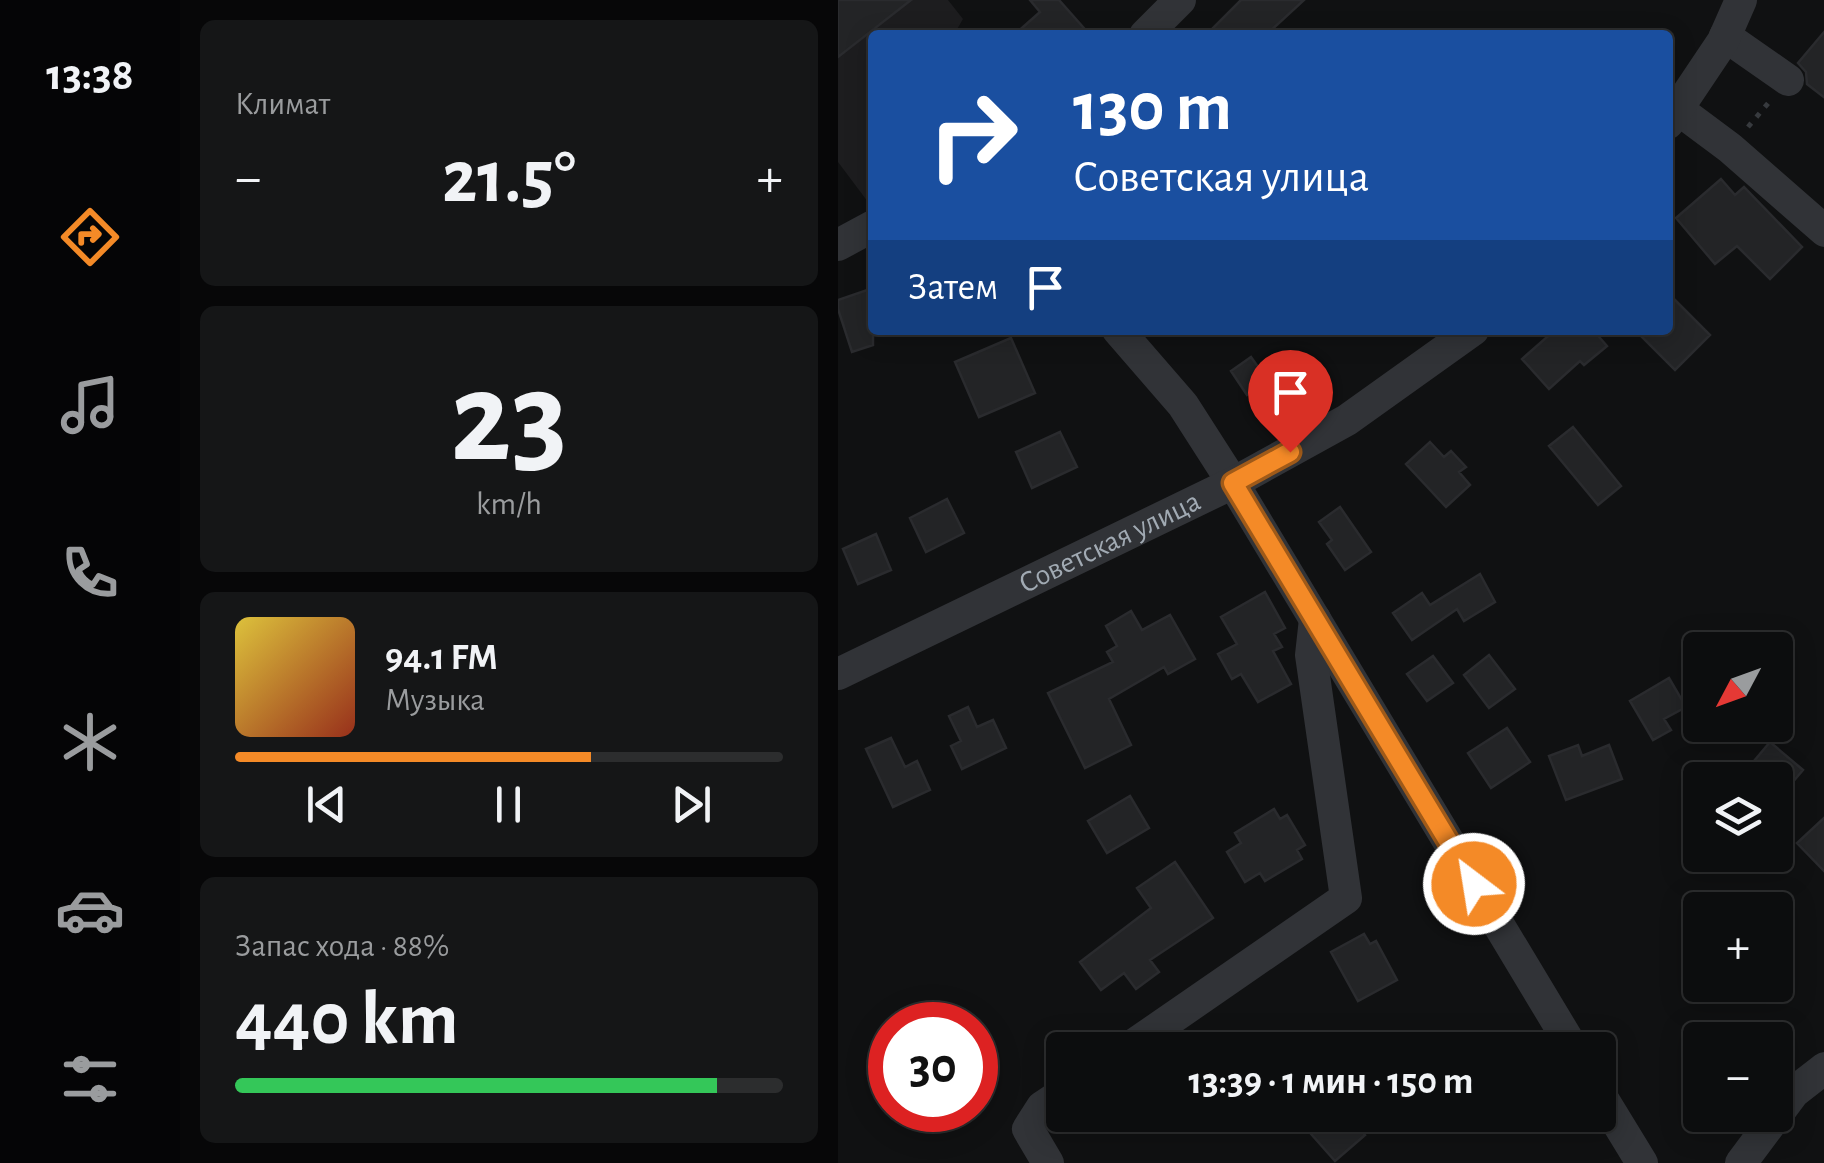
<!DOCTYPE html>
<html lang="ru">
<meta charset="utf-8">
<style>
body{margin:0;font-family:"Alegreya Sans",sans-serif;background:#151617;color:#f1f3f6;height:100vh;display:flex;flex-direction:column;font-size:38px;white-space:nowrap}
*{box-sizing:border-box;margin:0}
p{font-size:32px;color:#9a9c9e}
.icon{flex:none;width:55px;height:55px;fill:none;stroke:currentColor;stroke-width:2;stroke-linecap:round;stroke-linejoin:round}
.map{position:relative;flex:1;overflow:hidden}
.drawer{display:flex;flex-direction:column;gap:20px;padding:20px;background:#070708;width:658px}
.drawer>*{flex:none}
.top-card{position:absolute;left:30px;top:30px;width:805px;height:305px;border-radius:10px;box-shadow:0 5px 25px #0003,0 0 0 2px #2c2d2e;background:#1a4fa0;color:#fff;overflow:hidden}
.needle{width:65px;rotate:229deg}
.controls{position:absolute;left:845px;top:632px;display:grid;gap:20px}
.controls a{display:grid;place-items:center;width:110px;height:110px;border-radius:10px;background:#0c0d0e;box-shadow:0 5px 25px #0003,0 0 0 2px #2c2d2e;font-size:50px}
.speed{position:absolute;left:30px;top:1002px;display:flex;gap:20px;font-size:50px;font-weight:700;text-align:center}
.speed>*{display:grid;place-content:center;width:130px;height:130px;border-radius:50%;background:#0c0d0e;box-shadow:0 5px 25px #0003,0 0 0 2px #2c2d2e;line-height:1}
.speed .limit{border:15px solid #d22;background:#fff;color:#111}
.pin{position:absolute;display:grid;place-items:center;width:85px;height:85px;color:#fff;margin:-102px -42px;border-radius:50% 50% 50% 0;rotate:-45deg;box-shadow:0 0 10px #0007}
.pin .icon{rotate:45deg}
.me{position:absolute;width:110px;margin:-55px;rotate:329deg;stroke-linejoin:round;filter:drop-shadow(0 0 8px #0008)}
.turn{display:flex;align-items:center;gap:35px;height:210px;padding:0 40px;font-size:45px}
.turn .icon{width:130px;height:130px;stroke-width:2.5}
.turn b{display:block;font-size:70px;line-height:85px}
.then{display:flex;align-items:center;height:95px;padding:0 40px;background:#0003;gap:20px;font-size:38px}
.big{font-size:75px;font-weight:600;line-height:1.1}
.drawer .widget{flex:1;display:flex;flex-direction:column;justify-content:center;gap:15px;min-width:0;padding:0 35px;border-radius:15px;background:#151617}
.drawer .dial{align-items:center;gap:0}
.dial b{font-size:130px;line-height:1}
.song{display:flex;align-items:center;gap:30px}
.cover{width:120px;height:120px;border-radius:15px;background:linear-gradient(135deg,hsl(50 70% 55%),hsl(10 70% 35%))}
.played{height:10px;border-radius:5px;background:linear-gradient(90deg,#f48a27 65%,#2c2d2e 65%)}
.keys{display:flex;justify-content:space-around;direction:ltr}
.heat{display:flex;justify-content:space-between;align-items:center;font-size:55px;direction:ltr}
.charge{height:15px;border-radius:8px;background:linear-gradient(90deg,#34c759 88%,#2c2d2e 0)}
.trip{position:absolute;left:208px;top:1032px;width:570px;height:100px;border-radius:10px;background:#0c0d0e;box-shadow:0 5px 25px #0003,0 0 0 2px #2c2d2e;font-weight:600;line-height:100px;text-align:center}
main{display:flex;flex:1;min-height:0}
.dock{display:flex;flex-direction:column;width:180px;justify-content:space-around;align-items:center;background:#050506;color:#9a9c9e}
.dock .icon{width:70px;height:70px}
.dock .active{color:#f48a27}
.dock b{font-size:45px;color:#f1f3f6}
.map>svg:first-child{display:block}
.built{fill:#1d1d1f}
.building{fill:#232426;stroke:#2a2b2e;stroke-width:2.5}
.lines{fill:none;stroke-linecap:round;stroke-linejoin:round}
.path{stroke:#373a3e;stroke-width:5;stroke-dasharray:5 8;stroke-linecap:butt}
.minor{stroke:#313337;stroke-width:32}
.route-casing{stroke:#9f5a19;stroke-width:25}
.route{stroke:#f48a27;stroke-width:18}
.labels{text-anchor:middle;dominant-baseline:central;stroke-width:10;stroke-linejoin:round;paint-order:stroke}
.street-label{font-size:30px;fill:#a1aab3;stroke:#0c0c0d}
</style>
<main>
<nav class="dock">
<b>13:38</b>
<svg class="icon active" aria-label="directions" viewBox="0 0 24 24"><path d="M12 3l9 9-9 9-9-9zM9 14v-3h6M13 9l2 2-2 2"/></svg>
<svg class="icon" aria-label="music" viewBox="0 0 24 24"><path d="M9 18V5l10-2v13"/><circle cx="6" cy="18" r="3"/><circle cx="16" cy="16" r="3"/></svg>
<svg class="icon" aria-label="phone" viewBox="0 0 24 24"><path d="M5 4h4l2 5-3 2q2 4 5 5l2-3 5 2v4C11 20 4 13 5 4z"/></svg>
<svg class="icon" aria-label="climate" viewBox="0 0 24 24"><path d="M12 3v18M4 7l16 10M4 17L20 7"/></svg>
<svg class="icon" aria-label="car" viewBox="0 0 24 24"><path d="M5 17H2v-5l4-1 3-4h7l3 4 3 1v5h-3M9 17h6M6 11h13"/><circle cx="7" cy="17" r="2"/><circle cx="17" cy="17" r="2"/></svg>
<svg class="icon" aria-label="filters" viewBox="0 0 24 24"><path d="M4 7h16M4 17h16"/><circle cx="9" cy="7" r="2"/><circle cx="15" cy="17" r="2"/></svg>
</nav>
<section class="drawer">
<div class="widget"><p>Климат</p>
<div class="heat"><a>−</a><b class="big">21.5°</b><a>+</a></div>
</div>
<div class="widget dial"><b>23</b><p>km/h</p></div>
<div class="widget">
<div class="song"><i class="cover"></i><div><b>94.1 FM</b><p>Музыка</p></div></div>
<div class="played"></div>
<div class="keys"><svg class="icon" aria-label="previous" viewBox="0 0 24 24"><path d="M18 5L8 12l10 7zM5 5v14"/></svg><svg class="icon" aria-label="pause" viewBox="0 0 24 24"><path d="M8 5v14M16 5v14"/></svg><svg class="icon" aria-label="next" viewBox="0 0 24 24"><path d="M6 5l10 7-10 7zM19 5v14"/></svg></div>
</div>
<div class="widget"><p>Запас хода · 88%</p><b class="big">440 km</b><div class="charge"></div></div>
</section>
<div class="map">
<svg width="987" height="1163" viewBox="0 0 987 1163">
<rect width="100%" height="100%" fill="#101112"/>
<!-- built -->
<path class="built" d="M0,0H110L125,19L118,31L121,35H35V198L30,202L0,162Z"/>
<!-- building -->
<path class="building" d="M0,0H73L0,57Z
M192,0H221L252,35H176L202,12Z
M403,0H466L428,35H368Z
M987,31V98L969,84L968,72L960,63Z
M883,179L897,195L906,187L964,247L932,279L899,246L877,264L838,218Z
M35,288V345L14,352L0,309V300Z
M830,293L872,335L837,370L797,330H830Z
M717,330H755L769,346L746,365L742,361L711,389L684,359Z
M173,338L197,393L141,417L117,362Z
M413,357L430,381L409,395L393,371Z
M735,427L783,486L760,505L711,446Z
M222,432L239,467L194,488L178,452Z
M592,442L606,457L613,451L628,467L621,472L632,485L608,507L568,464Z
M109,499L126,533L88,552L72,518Z
M502,507L533,552L507,570L489,544L494,540L481,522Z
M38,534L53,570L20,584L5,549Z
M642,574L657,602L626,621L619,609L574,640L555,613L584,593L592,605Z
M427,592L447,628L436,634L444,647L435,651L453,684L420,702L403,674L394,679L380,654L399,644L383,617Z
M293,611L304,630L332,615L357,659L330,674L326,667L271,699L293,745L247,768L210,693L275,662L269,652L279,646L268,626Z
M651,655L677,689L651,708L626,675Z
M595,656L615,683L589,701L569,674Z
M831,678L848,707L826,719L833,730L815,740L792,701Z
M130,707L139,727L155,720L168,748L124,769L113,746L123,741L111,716Z
M669,728L692,762L653,788L630,753Z
M53,738L67,767L79,761L92,790L55,807L28,749Z
M932,742L965,770L938,802V780H900Z
M740,745L744,756L771,745L784,779L728,800L711,756Z
M292,796L311,828L269,853L250,821Z
M436,809L442,819L449,815L467,845L459,850L464,859L427,881L422,873L407,882L389,852L403,843L397,833Z
M987,817V872L959,843Z
M337,862L375,918L312,960L321,972L298,989L286,973L263,990L242,962L313,908L299,888Z
M526,934L532,944L538,941L559,980L520,1001L493,952Z
M481,1115H510L527,1135L497,1161L467,1127Z"/>
<g class="lines">
<!-- path -->
<path class="path" d="M910,127L932,101"/>
<!-- minor -->
<g class="minor">
<path d="M307,35L342,0"/>
<path d="M887,36L950,80"/>
<path d="M841,110L892,148L987,231"/>
<path d="M830,123L885,41L903,0"/>
<path d="M0,245L35,226"/>
<path d="M280,330L345,405L395,483L736,1050"/>
<path id="s1" d="M0,674L395,483L509,420L635,330"/>
<path d="M288,1050L508,898L473,655L477,619"/>
<path d="M760,1091L804,1163"/>
<path d="M210,1163L190,1129L204,1107L225,1093"/>
<path d="M903,1163L956,1092L987,1068"/>
</g>
</g>
<g class="lines">
<!-- route casing -->
<g class="route-casing">
<path id="route" d="M452,452L395,483L636,884"/>
</g>
<!-- route -->
<use href="#route" class="route"/>
</g>
<g class="labels">
<!-- street labels -->
<g class="street-label">
<text stroke="none"><textPath href="#s1" startOffset="302">Советская улица</textPath></text>
</g>
</g>
</svg>
<div class="controls">
<a><svg class="needle" viewBox="-14 -14 28 28"><path d="M0-13l5 13h-10z" fill="#e53935"/><path d="M0 13l5-13h-10z" fill="#9a9c9e"/></svg></a>
<a><svg class="icon" aria-label="layers" viewBox="0 0 24 24"><path d="M12 4l9 5-9 5-9-5zM3 14l9 5 9-5"/></svg></a>
<a>+</a>
<a>−</a>
</div>
<div class="speed"><div class="limit">30</div></div>
<div class="pin" style="left:452px;top:452px;background:#d93025"><svg class="icon" aria-label="arrive" viewBox="0 0 24 24"><path d="M6 21V4h12l-3 4 3 4H6"/></svg></div>
<svg class="me" style="left:636px;top:884px" viewBox="-20 -20 40 40"><circle r="17" fill="#f48a27" stroke="#fff" stroke-width="3"/><path d="M0-11L8 9 0 5-8 9z" fill="#fff"/></svg>
<div class="trip">13:39 · 1 мин · 150 m</div>
<div class="top-card">
<div class="turn"><svg class="icon" aria-label="right" viewBox="0 0 24 24"><path d="M7 20v-9h11M14 6l5 5-5 5"/></svg><div><b>130 m</b>Советская улица</div></div>
<div class="then">Затем<svg class="icon" aria-label="arrive" viewBox="0 0 24 24"><path d="M6 21V4h12l-3 4 3 4H6"/></svg></div>
</div>
</div>
</main>
